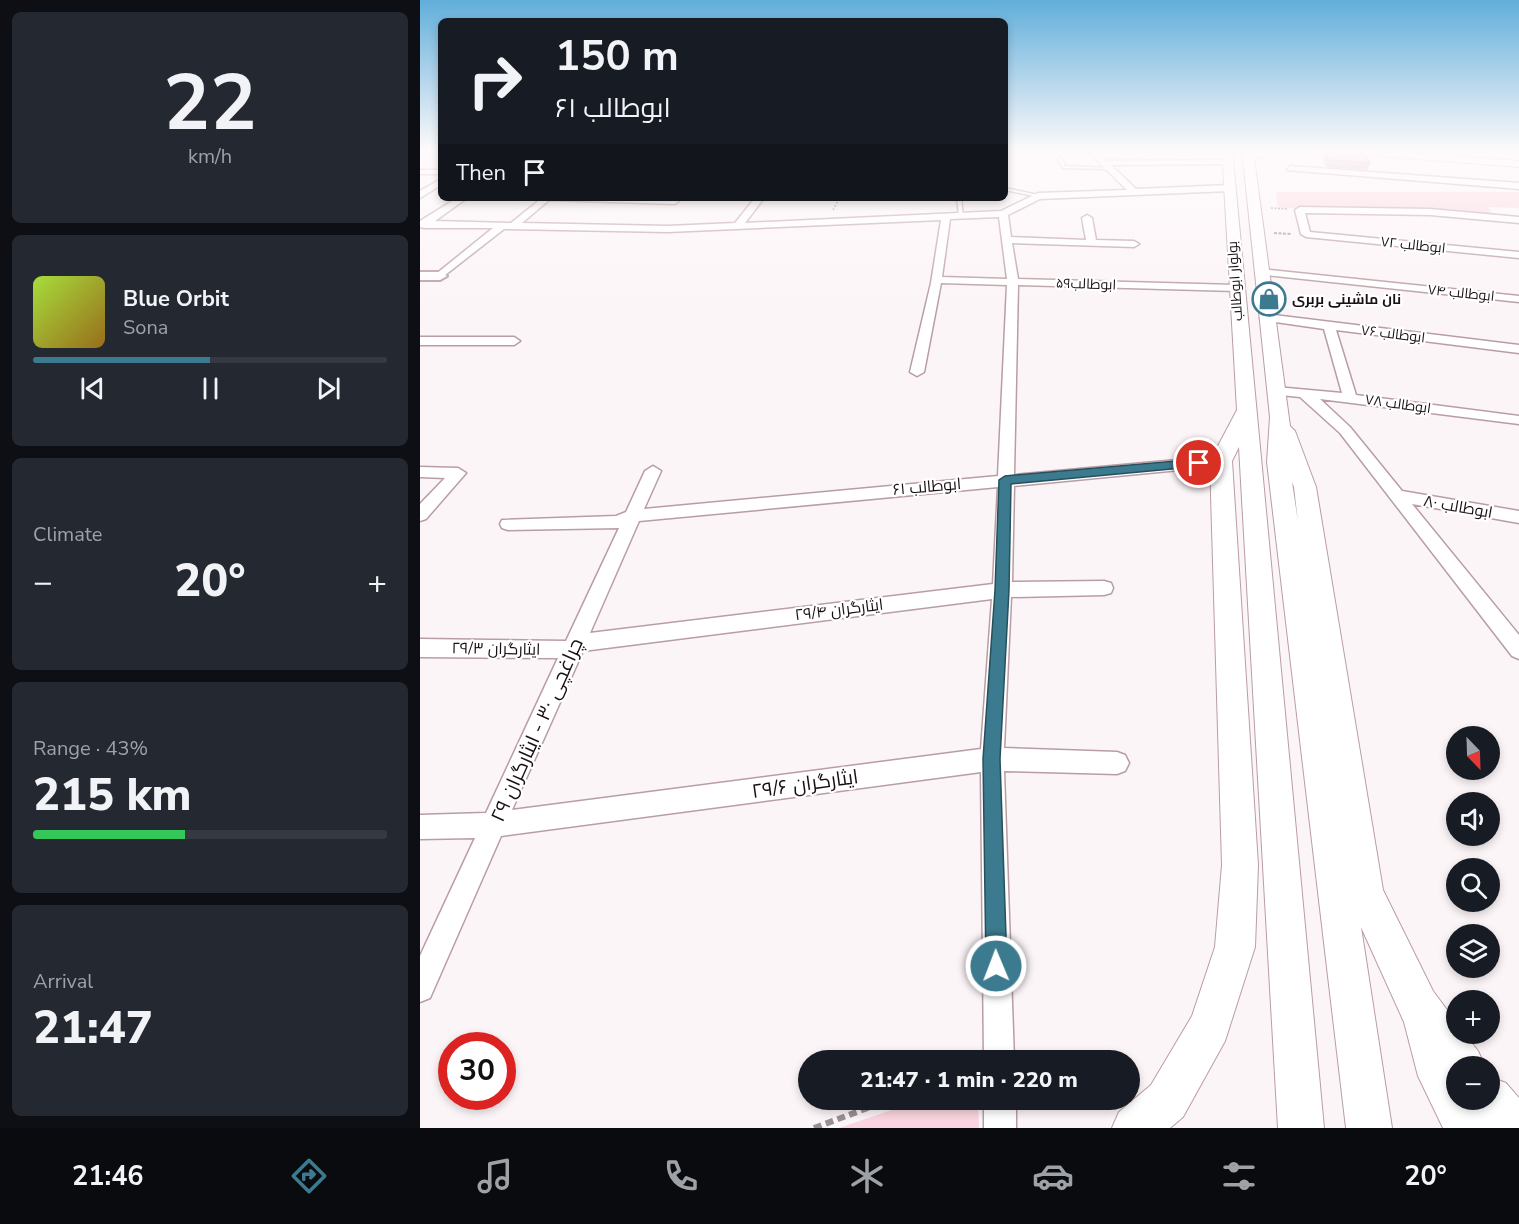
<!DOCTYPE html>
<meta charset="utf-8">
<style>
body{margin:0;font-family:"Nunito Sans",Cairo,sans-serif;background:#242831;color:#f1f3f6;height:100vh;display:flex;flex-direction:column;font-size:22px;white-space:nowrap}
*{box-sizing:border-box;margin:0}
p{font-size:20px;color:#9ea1a6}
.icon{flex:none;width:33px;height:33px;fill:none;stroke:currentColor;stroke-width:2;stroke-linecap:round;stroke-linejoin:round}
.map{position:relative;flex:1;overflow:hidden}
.panel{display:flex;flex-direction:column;gap:12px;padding:12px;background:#0d0f14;width:420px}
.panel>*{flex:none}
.top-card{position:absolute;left:18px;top:18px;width:570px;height:183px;border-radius:9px;box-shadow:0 3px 9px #0003;background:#171b24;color:#f1f3f6;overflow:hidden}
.needle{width:39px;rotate:157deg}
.controls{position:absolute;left:1026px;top:726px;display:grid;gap:12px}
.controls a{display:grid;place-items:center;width:54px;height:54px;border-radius:50%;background:#171b24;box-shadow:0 3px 9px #0003;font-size:30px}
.speed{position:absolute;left:18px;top:1032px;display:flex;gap:12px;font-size:30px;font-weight:700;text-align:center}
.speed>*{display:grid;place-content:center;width:78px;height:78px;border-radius:50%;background:#171b24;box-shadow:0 3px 9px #0003;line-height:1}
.speed .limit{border:9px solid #d22;background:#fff;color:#111}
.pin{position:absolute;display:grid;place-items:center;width:51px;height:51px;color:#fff;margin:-26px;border:3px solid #fff;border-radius:50%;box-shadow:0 2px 6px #0007}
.me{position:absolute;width:66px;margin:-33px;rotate:359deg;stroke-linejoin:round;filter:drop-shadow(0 0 4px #0008)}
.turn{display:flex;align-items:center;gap:21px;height:126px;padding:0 18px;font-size:27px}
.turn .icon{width:78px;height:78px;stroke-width:2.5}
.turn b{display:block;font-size:42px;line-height:51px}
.then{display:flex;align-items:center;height:57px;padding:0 18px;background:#0003;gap:12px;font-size:22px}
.big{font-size:45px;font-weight:800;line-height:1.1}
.panel .card{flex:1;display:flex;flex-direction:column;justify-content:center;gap:9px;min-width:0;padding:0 21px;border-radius:9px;background:#242831}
.panel .dial{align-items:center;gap:0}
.dial b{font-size:78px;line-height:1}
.song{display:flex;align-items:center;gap:18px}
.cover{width:72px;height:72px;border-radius:9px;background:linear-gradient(135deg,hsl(80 70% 55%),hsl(40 70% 35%))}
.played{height:6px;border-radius:3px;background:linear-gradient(90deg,#3c7b8f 50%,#363941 50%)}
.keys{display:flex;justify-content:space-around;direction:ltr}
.heat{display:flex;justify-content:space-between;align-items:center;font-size:33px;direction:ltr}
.charge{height:9px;border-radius:4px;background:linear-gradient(90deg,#34c759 43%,#363941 0)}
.trip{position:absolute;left:378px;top:1050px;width:342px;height:60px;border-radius:30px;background:#171b24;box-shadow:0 3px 9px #0003;font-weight:800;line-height:60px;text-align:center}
.menu{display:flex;height:96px;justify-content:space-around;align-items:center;background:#090b0e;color:#9ea1a6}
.menu .icon{width:42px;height:42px}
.menu .selected{color:#3c7b8f}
.menu b{font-size:27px;color:#f1f3f6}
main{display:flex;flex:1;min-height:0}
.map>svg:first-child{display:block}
.green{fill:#fad5df}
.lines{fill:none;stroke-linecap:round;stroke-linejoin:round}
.service-casing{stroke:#b99da4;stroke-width:3}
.minor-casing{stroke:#b99da4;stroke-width:3}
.tertiary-casing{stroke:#b99da4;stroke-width:4}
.secondary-casing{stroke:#b99da4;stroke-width:2}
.path-far2{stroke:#989092;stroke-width:1.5;stroke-dasharray:2 1.5;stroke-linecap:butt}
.path-far1{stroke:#989092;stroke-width:2;stroke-dasharray:3 1.5;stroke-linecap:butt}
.path{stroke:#989092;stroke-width:6;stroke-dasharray:8 4.5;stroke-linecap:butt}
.service{fill:#fff;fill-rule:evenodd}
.minor{fill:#fff;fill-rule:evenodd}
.tertiary{fill:#fff;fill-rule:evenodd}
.secondary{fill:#fff;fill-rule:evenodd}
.wall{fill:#d599aa}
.building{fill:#f8b2c6;stroke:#ae7d8b;stroke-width:1.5}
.route{fill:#3c7b8f;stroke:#27505d;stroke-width:1.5}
.labels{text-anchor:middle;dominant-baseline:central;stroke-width:4.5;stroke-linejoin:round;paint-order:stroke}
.far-street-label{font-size:14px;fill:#191012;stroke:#fff}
.far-poi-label{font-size:14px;font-weight:bold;fill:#191012;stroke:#fff;text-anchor:start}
.street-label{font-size:16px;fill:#191012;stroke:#fff}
.near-street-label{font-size:20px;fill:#191012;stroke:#fff}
</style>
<main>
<section class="panel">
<div class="card dial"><b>22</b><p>km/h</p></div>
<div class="card">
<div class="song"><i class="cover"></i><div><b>Blue Orbit</b><p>Sona</p></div></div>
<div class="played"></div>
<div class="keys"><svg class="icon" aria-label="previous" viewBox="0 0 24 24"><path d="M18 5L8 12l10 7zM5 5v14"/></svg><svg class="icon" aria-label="pause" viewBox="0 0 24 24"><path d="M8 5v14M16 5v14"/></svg><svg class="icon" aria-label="next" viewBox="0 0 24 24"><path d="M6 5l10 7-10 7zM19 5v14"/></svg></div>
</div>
<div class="card"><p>Climate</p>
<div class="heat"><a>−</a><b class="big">20°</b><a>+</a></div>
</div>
<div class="card"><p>Range · 43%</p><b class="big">215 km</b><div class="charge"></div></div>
<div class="card"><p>Arrival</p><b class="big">21:47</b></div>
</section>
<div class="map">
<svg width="1099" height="1128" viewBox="0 0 1099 1128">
<rect width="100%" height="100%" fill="#fcf5f7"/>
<!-- green -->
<path class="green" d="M856,192H1099V208L1068,207L1073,215L1008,209L858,208Z
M501,1100H558L559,1128H419Z"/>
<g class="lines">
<!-- service casing -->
<g class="service-casing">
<path id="service" d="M626,149H630V151L641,157L645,166L690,168L688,169L643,168L638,159L627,153Z
M585,188L618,195L620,196L618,197L585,190Z
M537,198H541L543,217L539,216Z"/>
</g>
<!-- minor casing -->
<g class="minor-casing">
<path id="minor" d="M665,149H673L686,161L811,160L808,164L691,165L716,189L809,185L813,188L809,191L620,199L588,215L591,237L666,240L662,218L667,215L672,218L676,240L714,241L719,244L714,247L592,243L598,279L816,285L822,288L816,291L598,285L594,475L801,456L809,461L801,466L594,486L592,582L684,581L691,583L693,588L691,593L684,595L591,597L584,748L697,752L705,755L709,763L705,771L697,774L584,771L594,1060H564L561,772L81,836L10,998L0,1002V956L55,838L0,839V815L66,813L138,658L0,657V639L146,641L199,528L88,530L82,528L80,524L82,520L196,516L206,512L225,471L233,466L241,471L224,509L578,476L587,285L521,283L504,372L497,376L490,372L511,283L521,220L248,232L84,229L20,279L15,276L16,274L73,228H4L0,227V221L37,198H47L15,221L91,223L122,198H240L259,201L255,204L129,200L102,223L248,226L315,223L335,198H344L325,223L581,211L618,193L707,190ZM579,217L587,279L522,277L530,219ZM578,487L573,584L170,633L219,521ZM572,599L561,749L92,810L163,651Z
M702,149H737L753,152L749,154Z
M870,166L1099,183V189L867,170Z
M0,170H21V174H0Z
M21,179V185L0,198V191Z
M880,207L1010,209L1099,217V223L1010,215L885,213L890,232L1099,252V258L886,237L881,234L875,210Z
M841,269L1099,296V302L837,274V270Z
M846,314L1099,345V353L916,330L936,395L1099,416V424L900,399L930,427L982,491L1099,511V523L992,504L1099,635V659L1092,656L920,433L880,397L851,394V388L856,387L922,393L904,329L842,320L840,318Z
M0,337H94L100,341L94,345H0Z
M0,467L38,468L46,473L6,519L0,521V504L25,478L0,477Z
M564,1100H596V1128H564Z"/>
</g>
<!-- tertiary casing -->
<g class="tertiary-casing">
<path id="tertiary" d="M0,272H20L27,276L20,280H0Z"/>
</g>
<!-- secondary casing -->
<g class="secondary-casing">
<path id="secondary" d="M802,149H812L904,1128H858L819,447L812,461L838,865L835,947L805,1041L763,1117L750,1128H692L699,1112L731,1085L772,1016L795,947L802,865L790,461L817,410Z
M822,149H832L833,152L878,149L834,158L870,426L875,431L896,487L963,890L1013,991L1036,1022V1034H1045L1058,1051L1065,1066H1036V1100H1070V1077L1086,1083L1099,1098V1128H1023L998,1076L984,1022L941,927L972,1128H926L847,462L850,417ZM872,482L874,487L878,522Z
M902,149H947L1099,161V167L907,152Z"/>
</g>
<!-- path-far2 -->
<path class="path-far2" d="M851,208L867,209
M413,210L420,198"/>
<!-- path-far1 -->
<path class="path-far1" d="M854,233L871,234"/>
<!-- path -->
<path class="path" d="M394,1128L469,1100"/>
<!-- service -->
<use href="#service" class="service"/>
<!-- minor -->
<use href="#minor" class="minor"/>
<!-- tertiary -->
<use href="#tertiary" class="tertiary"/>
<!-- secondary -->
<use href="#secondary" class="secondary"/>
</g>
<!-- wall -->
<path class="wall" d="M906,152L950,163L947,170L906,167L903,159Z"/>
<!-- building -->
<path class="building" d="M906,152L940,153L946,156L950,163L908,160Z"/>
<!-- sky -->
<linearGradient id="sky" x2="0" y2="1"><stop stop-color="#61aeda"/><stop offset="0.49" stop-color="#fefafb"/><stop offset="1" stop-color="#fefafb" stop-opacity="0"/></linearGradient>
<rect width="1099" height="307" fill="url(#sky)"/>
<!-- route -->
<path class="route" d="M779,459L783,460V466L591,484L589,590L580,759L587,966L584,974L576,977L569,974L566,966L563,759L575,590L579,480L585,476Z"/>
<!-- icons -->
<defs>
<g id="shop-ring" transform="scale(1.725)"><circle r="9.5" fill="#fff" stroke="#3c7b8f" stroke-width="1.5"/><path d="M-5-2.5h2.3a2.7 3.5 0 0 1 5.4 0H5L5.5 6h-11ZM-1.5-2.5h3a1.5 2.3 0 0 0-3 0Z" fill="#3c7b8f"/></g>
</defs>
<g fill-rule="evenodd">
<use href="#shop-ring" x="849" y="299"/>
</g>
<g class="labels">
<!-- far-street labels -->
<g class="far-street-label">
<text transform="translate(993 245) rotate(6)">ابوطالب ۷۲</text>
<text transform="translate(815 281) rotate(-94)">بولوار ابوطالب</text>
<text transform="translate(666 284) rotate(2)">ابوطالب۵۹</text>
<text transform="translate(1041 293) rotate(6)">ابوطالب ۷۴</text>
<text transform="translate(973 334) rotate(7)">ابوطالب ۷۶</text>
<text transform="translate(978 404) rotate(8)">ابوطالب ۷۸</text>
</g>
<!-- far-poi labels -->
<g class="far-poi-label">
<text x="872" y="299">نان ماشینی بربری</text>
</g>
<!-- street labels -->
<g class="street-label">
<text transform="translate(507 487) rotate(-5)">ابوطالب ۶۱</text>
<text transform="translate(1038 507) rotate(10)">ابوطالب ۸۰</text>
<text transform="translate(419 610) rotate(-7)">ایثارگران ۲۹/۴</text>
<text transform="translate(76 649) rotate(1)">ایثارگران ۲۹/۳</text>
</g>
<!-- near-street labels -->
<g class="near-street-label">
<text transform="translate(117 730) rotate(-66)">چراغچی ۳۰ - ایثارگران ۲۹</text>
<text transform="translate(385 784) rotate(-8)">ایثارگران ۲۹/۶</text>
</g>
</g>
</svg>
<div class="controls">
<a><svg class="needle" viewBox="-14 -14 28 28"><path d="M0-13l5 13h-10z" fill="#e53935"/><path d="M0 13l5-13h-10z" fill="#9ea1a6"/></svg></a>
<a><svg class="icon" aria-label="sound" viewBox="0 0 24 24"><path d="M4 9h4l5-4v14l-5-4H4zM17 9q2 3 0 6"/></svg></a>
<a><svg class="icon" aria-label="search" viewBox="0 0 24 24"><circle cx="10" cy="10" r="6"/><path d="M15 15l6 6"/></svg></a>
<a><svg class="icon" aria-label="layers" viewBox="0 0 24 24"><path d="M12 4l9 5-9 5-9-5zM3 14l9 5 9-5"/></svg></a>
<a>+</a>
<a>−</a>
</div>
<div class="speed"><div class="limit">30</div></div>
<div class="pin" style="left:779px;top:463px;background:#d93025"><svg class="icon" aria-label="arrive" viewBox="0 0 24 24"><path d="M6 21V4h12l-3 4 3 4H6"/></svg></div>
<svg class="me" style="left:576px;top:966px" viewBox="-20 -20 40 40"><circle r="17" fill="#3c7b8f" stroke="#fff" stroke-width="3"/><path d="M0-11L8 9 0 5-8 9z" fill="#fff"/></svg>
<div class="trip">21:47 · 1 min · 220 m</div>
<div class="top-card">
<div class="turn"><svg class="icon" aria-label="right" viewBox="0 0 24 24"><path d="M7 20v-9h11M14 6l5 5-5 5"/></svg><div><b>150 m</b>ابوطالب ۶۱</div></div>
<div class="then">Then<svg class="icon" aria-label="arrive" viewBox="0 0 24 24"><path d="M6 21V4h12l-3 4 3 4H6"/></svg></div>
</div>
</div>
</main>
<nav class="menu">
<b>21:46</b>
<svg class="icon selected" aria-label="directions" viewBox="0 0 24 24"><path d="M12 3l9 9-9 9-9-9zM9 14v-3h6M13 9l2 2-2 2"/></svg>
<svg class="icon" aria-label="music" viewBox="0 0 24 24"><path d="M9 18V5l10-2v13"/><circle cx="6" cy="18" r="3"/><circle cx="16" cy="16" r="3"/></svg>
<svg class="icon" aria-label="phone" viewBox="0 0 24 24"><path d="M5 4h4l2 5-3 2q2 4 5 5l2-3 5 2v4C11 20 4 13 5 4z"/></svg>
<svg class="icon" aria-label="climate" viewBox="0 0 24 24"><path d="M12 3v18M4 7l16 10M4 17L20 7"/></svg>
<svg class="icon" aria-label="car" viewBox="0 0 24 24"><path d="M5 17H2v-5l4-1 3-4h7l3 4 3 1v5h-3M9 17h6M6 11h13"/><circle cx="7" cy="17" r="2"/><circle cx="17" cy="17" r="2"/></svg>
<svg class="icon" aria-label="filters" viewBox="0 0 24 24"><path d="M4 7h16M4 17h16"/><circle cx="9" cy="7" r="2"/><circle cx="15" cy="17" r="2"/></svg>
<b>20°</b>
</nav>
